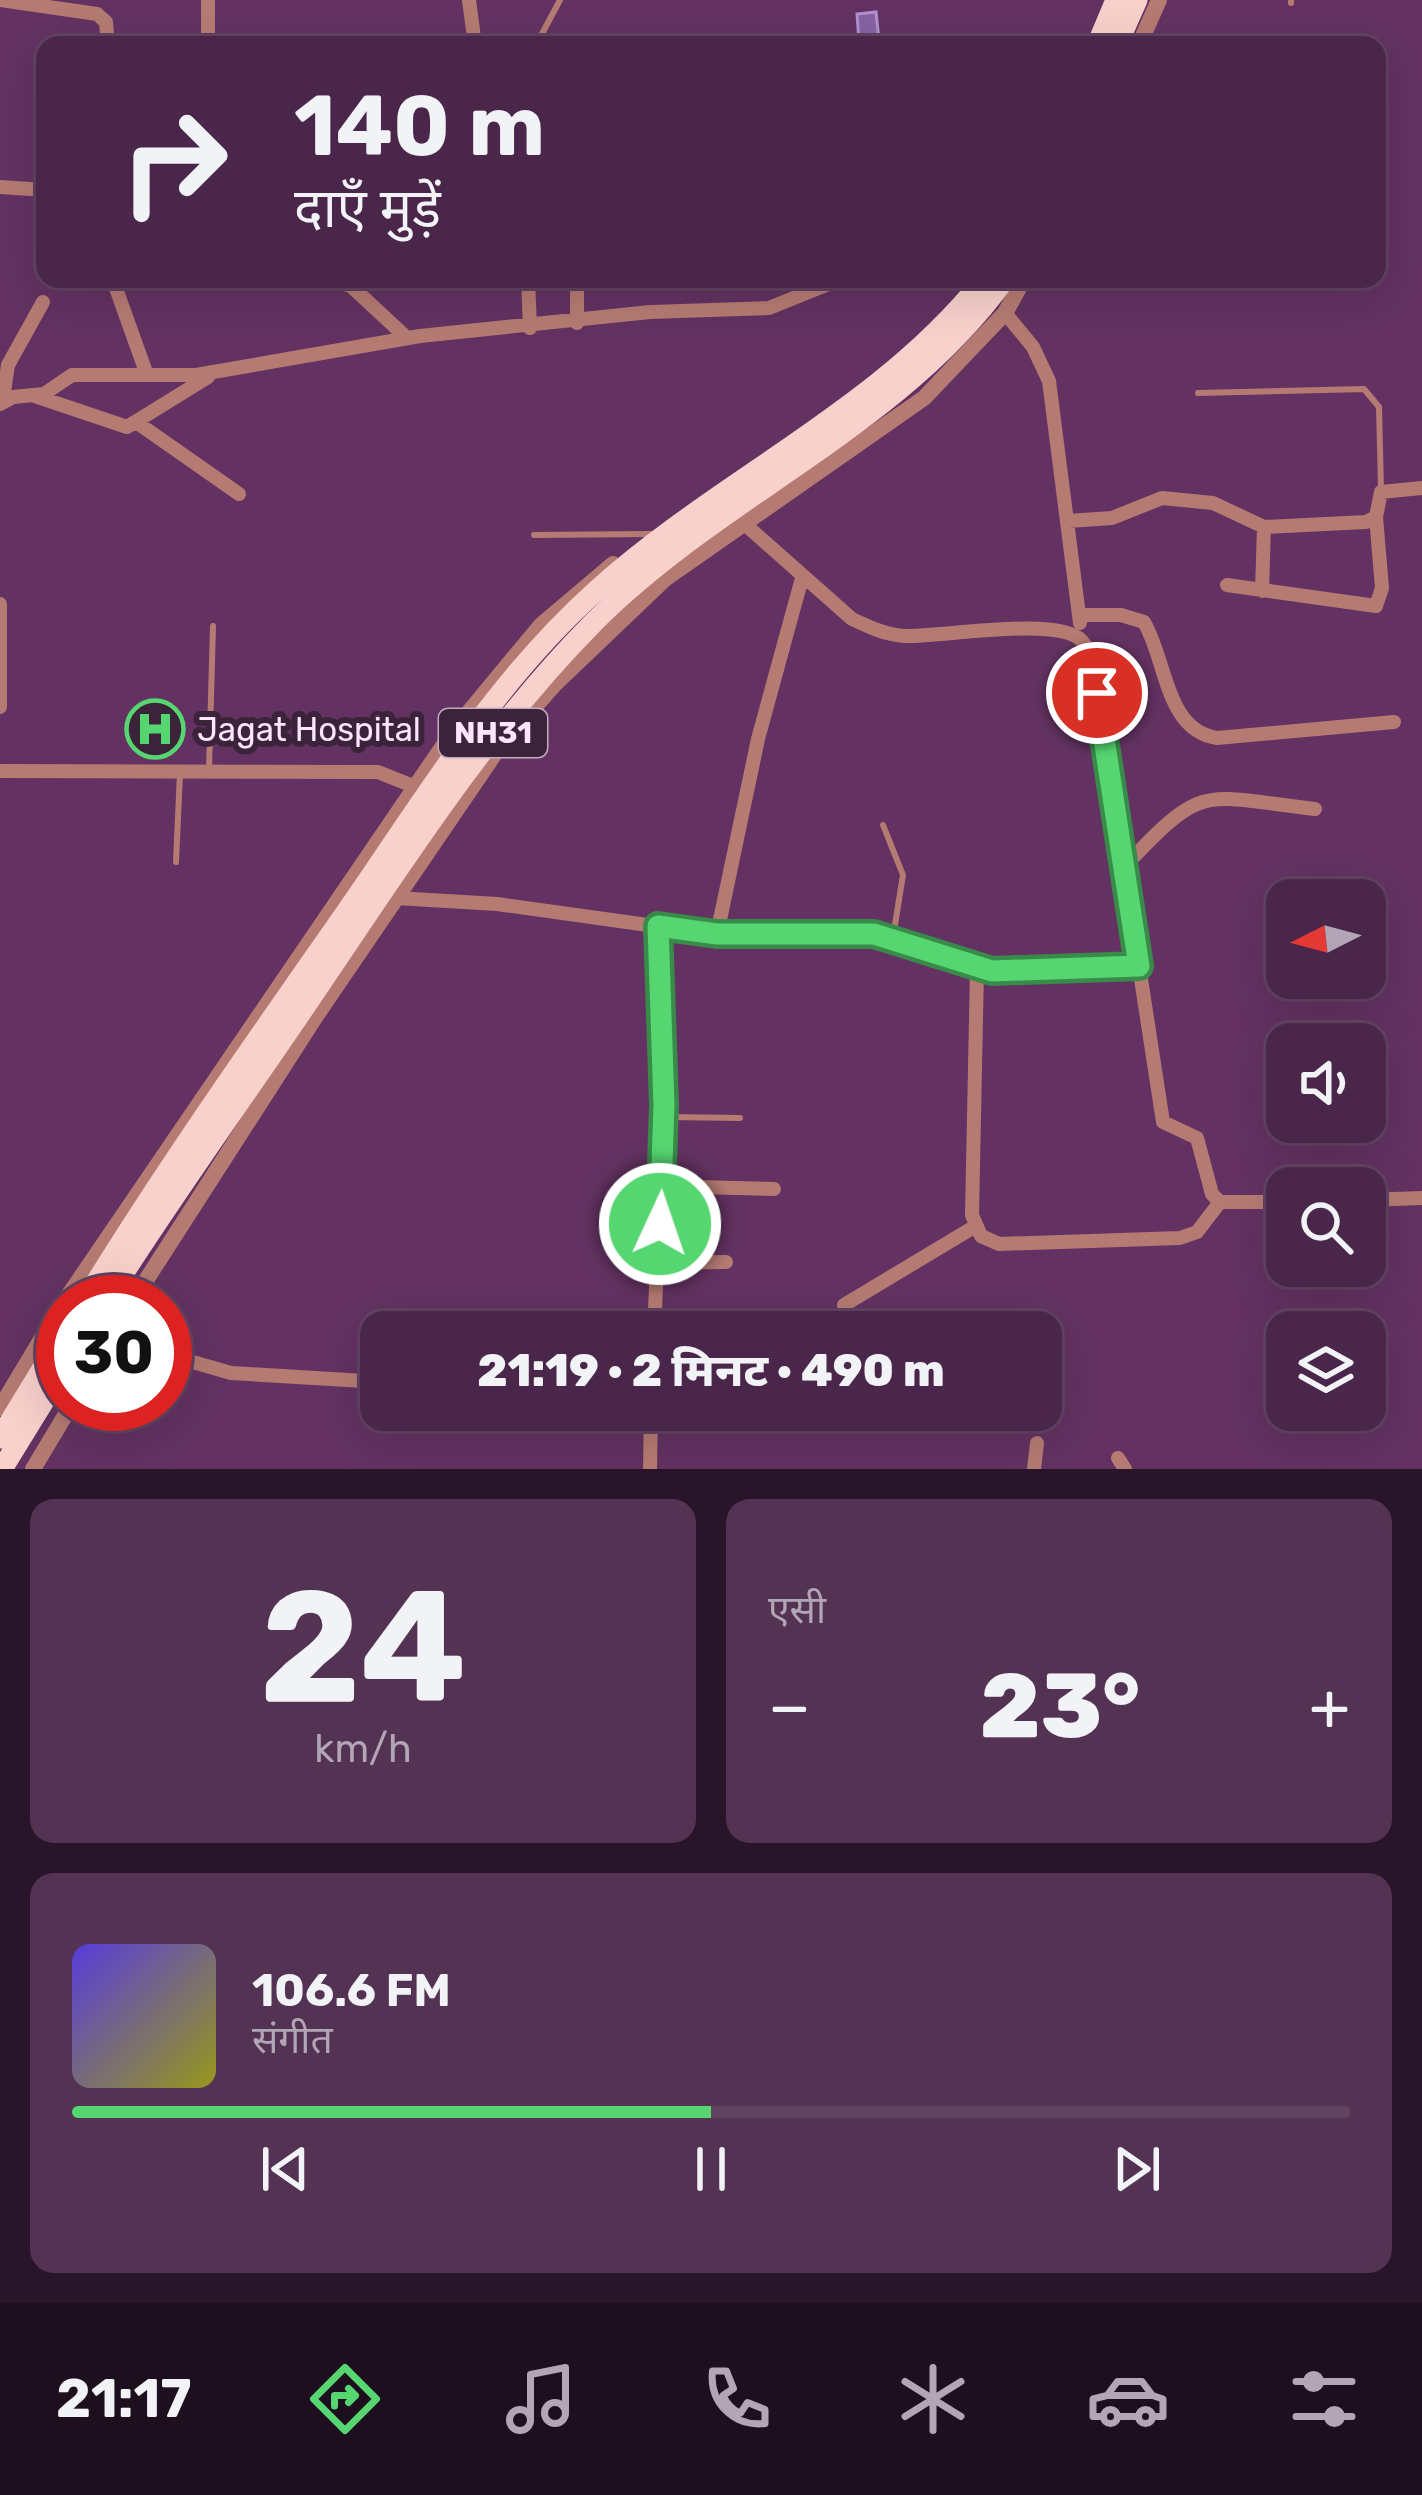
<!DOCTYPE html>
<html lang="hi">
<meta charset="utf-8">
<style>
body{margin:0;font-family:Rubik,"Noto Sans Devanagari",sans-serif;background:#543254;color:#f1f3f6;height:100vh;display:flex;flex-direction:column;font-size:45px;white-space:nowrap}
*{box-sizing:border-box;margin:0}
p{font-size:39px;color:#b2a5b5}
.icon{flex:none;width:66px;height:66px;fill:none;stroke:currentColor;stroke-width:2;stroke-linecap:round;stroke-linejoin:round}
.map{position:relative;height:1469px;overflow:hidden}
.details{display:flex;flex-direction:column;gap:30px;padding:30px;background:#291529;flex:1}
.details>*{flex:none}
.guide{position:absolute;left:36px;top:36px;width:1350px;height:252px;border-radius:24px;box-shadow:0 12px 48px #0002,0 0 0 3px #614362;background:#4a264a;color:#f1f3f6;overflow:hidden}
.needle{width:78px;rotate:264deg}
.buttons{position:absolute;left:1266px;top:879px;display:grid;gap:24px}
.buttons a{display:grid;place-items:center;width:120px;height:120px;border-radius:24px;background:#4a264a;box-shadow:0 12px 48px #0002,0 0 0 3px #614362;font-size:60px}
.speed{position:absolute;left:36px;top:1275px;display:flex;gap:24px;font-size:60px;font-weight:700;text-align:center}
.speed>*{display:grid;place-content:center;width:156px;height:156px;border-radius:50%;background:#4a264a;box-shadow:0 12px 48px #0002,0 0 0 3px #614362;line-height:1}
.speed .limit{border:18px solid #d22;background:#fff;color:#111}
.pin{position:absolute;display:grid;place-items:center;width:102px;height:102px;color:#fff;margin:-51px;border:6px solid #fff;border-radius:50%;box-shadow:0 3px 12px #0007}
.me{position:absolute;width:132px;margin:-66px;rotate:3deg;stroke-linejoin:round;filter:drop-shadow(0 0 9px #0008)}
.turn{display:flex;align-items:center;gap:42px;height:252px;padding:0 60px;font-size:54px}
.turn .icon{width:156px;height:156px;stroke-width:2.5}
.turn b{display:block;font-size:84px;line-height:102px}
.big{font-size:90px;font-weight:800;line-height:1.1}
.details .widget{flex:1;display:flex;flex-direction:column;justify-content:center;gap:18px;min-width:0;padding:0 42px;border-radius:24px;background:#543254}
.details .dial{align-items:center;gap:0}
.dial b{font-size:156px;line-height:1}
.song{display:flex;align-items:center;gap:36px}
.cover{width:144px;height:144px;border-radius:18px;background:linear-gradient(135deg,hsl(250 70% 55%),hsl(60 70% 35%))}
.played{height:12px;border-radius:6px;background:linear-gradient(90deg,#56d671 50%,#614362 50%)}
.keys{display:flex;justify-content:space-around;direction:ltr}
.heat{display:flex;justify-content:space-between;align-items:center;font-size:66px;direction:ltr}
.details .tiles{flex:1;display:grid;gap:30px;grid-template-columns:1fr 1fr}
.widget:last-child{grid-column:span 2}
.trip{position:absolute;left:360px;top:1311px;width:702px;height:120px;border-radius:24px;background:#4a264a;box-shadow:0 12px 48px #0002,0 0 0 3px #614362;font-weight:800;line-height:120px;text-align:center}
.tabs{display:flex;height:192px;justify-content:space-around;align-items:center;background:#1e0f1e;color:#b2a5b5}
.tabs .icon{width:84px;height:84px}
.tabs .active{color:#56d671}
.tabs b{font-size:54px;color:#f1f3f6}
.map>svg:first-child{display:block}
.building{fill:#8663a4;stroke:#b290d1;stroke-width:3}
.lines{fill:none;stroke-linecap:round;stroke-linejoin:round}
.service{stroke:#b57b73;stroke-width:6}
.minor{stroke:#b57b73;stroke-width:14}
.tertiary{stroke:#b57b73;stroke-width:16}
.trunk{stroke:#f8d1cc;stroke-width:21}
.trunk-bridge{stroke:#f8d1cc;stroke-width:21}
.route-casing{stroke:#388b49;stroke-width:30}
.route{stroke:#56d671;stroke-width:21}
.labels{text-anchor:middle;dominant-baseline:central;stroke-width:12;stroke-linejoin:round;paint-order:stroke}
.shield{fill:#3b243a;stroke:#c3abc2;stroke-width:3}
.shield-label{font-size:30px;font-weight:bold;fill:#fde5fc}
.poi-label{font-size:33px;fill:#fde5fc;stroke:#3b243a;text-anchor:start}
</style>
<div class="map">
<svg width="1422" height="1469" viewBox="0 0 1422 1469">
<rect width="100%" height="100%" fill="#633262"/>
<!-- building -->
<path class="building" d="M876,12L879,40L859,42L857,14Z
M174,710L177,746L139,748L136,713Z"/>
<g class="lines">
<!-- service -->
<path class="service" d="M1291,0V3
M732,38L843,45
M536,45L560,0
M1198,393L1364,389L1379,407L1381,489
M534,535L651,534
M209,769L213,626
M883,825L903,875L893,937
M176,862L180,773
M667,1117L740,1118"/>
<!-- minor -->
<path class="minor" d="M0,0L97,14L106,22L108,45
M208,0V45
M469,0L475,45
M0,187L45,190
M330,279L351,286L407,338
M528,279L530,328
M577,279V323
M113,280L147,375
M1005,313L1033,347L1049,381L1080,623
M35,396L127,427L208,377
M3,399L8,365L43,302
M0,404L13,397L44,394L72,375H196L420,336L650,312L769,308L841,279
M139,424L239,494
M740,520L852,619C869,627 886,635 905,636C942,637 1057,616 1081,640C1094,653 1094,676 1097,693L1163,1122L1197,1138L1212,1194L1220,1202H1287
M1068,521L1112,518L1162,498L1213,503L1264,527L1366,522L1376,517L1381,492L1422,488
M1227,585L1376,606L1382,588L1376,517
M1262,591L1264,527
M0,604V707
M1079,615H1121L1144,622C1167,661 1165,730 1217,738L1394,722
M0,771L378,772L413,786
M1123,868C1205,781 1200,796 1315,809
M396,898L497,904L698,932L874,934L992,971L1139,966
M717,934L758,739L802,578
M977,970L972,1215L981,1236L999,1244L1180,1238L1197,1232L1220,1202
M661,1186L774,1189
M1365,1200L1422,1198
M658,1263L726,1262
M844,1305L974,1227
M654,1332L664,1105L658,926
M165,1354L231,1373L381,1382
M1118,1458L1125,1469
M650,1469L651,1410
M1034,1469L1037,1443"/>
<!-- tertiary -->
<path class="tertiary" d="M1139,45L1159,0
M64,1302L454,730L541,625L613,564
M132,1302L316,1016L498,749L554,685L665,579L924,398L1005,313L1024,279
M0,1408L63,1303
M33,1469L72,1404"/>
<!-- trunk -->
<path class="trunk" d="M1097,45L1116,0
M1117,45L1137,0
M0,1438L63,1335
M2,1469L63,1370"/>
<!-- trunk-bridge -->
<path class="trunk-bridge" d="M84,1302C166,1168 257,1040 347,911C425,799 494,682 597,590C720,479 879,411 984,279
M105,1302C175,1191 252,1086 325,977C409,853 488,729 594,622C720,495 899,427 1005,279"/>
</g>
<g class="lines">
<!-- route casing -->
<g class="route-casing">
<path id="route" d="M660,1224L664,1105L658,926L717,934H874L992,971L1139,966L1097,693"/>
</g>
<!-- route -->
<use href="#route" class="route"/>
</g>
<!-- icons -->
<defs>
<g id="hospital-ring" transform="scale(3)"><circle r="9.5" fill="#3b243a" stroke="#56d671" stroke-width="1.5"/><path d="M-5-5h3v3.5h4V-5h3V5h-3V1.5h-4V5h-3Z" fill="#56d671"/></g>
</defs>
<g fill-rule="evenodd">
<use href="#hospital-ring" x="155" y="729"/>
</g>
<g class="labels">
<!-- shield labels -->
<rect class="shield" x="439" y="709" width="108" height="48" rx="9"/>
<g class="shield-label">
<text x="493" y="733">NH31</text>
</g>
<!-- poi labels -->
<g class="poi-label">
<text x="197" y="729">Jagat Hospital</text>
</g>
</g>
</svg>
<div class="buttons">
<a><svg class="needle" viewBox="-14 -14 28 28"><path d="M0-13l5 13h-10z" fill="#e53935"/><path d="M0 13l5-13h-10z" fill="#b2a5b5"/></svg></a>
<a><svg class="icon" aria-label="sound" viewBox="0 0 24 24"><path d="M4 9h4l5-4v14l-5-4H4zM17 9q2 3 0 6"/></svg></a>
<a><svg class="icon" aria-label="search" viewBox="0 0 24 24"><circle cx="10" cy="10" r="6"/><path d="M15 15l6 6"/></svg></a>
<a><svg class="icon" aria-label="layers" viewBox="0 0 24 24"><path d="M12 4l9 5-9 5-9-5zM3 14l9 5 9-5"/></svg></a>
</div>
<div class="speed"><div class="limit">30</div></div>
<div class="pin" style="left:1097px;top:693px;background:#d93025"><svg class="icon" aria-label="arrive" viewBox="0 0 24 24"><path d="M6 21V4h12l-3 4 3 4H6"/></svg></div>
<svg class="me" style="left:660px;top:1224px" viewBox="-20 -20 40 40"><circle r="17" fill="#56d671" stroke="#fff" stroke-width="3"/><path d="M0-11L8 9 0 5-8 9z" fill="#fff"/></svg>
<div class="trip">21:19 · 2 मिनट · 490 m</div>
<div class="guide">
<div class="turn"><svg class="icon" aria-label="right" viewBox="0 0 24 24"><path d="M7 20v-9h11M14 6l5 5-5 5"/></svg><div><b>140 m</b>दाएँ मुड़ें</div></div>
</div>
</div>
<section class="details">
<div class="tiles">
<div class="widget dial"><b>24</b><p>km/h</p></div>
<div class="widget"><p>एसी</p>
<div class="heat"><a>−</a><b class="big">23°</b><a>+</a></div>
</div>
<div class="widget">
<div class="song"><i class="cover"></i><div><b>106.6 FM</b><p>संगीत</p></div></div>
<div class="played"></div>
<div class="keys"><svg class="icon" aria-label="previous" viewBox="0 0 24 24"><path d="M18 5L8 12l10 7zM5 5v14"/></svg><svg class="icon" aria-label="pause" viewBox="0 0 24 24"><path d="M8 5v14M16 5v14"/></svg><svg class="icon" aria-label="next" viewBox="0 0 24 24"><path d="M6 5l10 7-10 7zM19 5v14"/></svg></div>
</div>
</div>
</section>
<nav class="tabs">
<b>21:17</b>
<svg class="icon active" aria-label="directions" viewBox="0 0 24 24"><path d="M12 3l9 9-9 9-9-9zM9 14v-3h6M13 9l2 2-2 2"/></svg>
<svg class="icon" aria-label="music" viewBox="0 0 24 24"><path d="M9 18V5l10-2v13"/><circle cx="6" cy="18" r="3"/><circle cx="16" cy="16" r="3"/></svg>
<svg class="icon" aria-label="phone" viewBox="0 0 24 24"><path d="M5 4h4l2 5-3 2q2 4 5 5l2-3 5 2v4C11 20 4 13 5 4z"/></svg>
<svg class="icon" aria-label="climate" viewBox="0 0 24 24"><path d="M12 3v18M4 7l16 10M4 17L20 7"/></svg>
<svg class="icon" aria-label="car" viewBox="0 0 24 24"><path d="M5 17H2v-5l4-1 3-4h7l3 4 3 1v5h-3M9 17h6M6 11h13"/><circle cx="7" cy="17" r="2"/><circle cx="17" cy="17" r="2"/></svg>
<svg class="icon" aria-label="filters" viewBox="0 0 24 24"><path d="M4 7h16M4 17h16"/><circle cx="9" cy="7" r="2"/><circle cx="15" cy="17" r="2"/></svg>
</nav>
